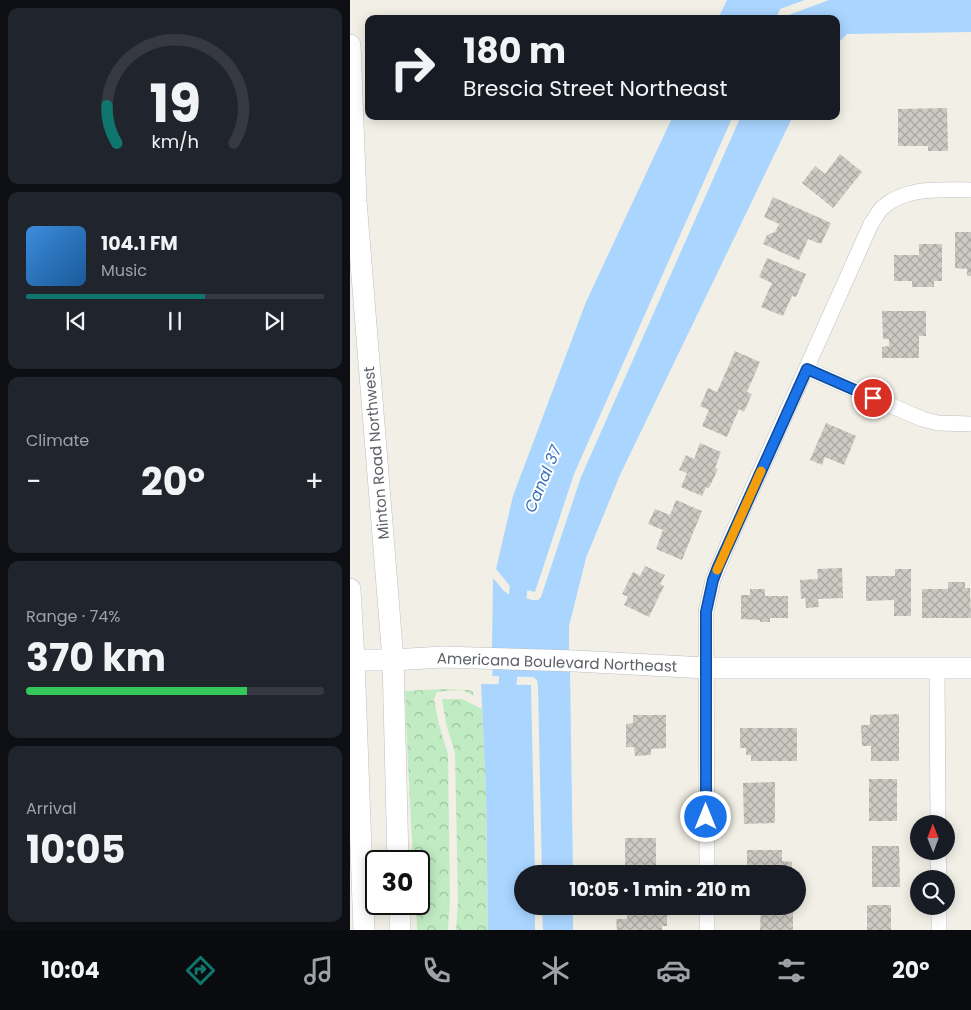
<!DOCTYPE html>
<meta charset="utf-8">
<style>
body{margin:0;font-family:Poppins,sans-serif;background:#20242c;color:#f1f3f6;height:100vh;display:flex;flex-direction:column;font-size:19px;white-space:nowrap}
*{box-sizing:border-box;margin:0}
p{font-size:16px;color:#9ea1a6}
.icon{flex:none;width:28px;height:28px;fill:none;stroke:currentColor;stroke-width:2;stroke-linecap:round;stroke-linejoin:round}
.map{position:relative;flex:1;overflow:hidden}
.sheet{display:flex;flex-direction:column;gap:8px;padding:8px;background:#0d0f14;width:350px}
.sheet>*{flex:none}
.guide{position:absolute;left:15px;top:15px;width:475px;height:105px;border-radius:10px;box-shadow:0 2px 12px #0003;background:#171b24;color:#f1f3f6;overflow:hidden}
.needle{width:32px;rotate:359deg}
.controls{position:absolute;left:560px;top:815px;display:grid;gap:10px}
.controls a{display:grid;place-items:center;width:45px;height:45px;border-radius:50%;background:#171b24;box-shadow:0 2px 12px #0003;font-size:25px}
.speed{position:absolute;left:15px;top:850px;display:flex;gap:10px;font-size:25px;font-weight:700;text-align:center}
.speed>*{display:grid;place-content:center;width:65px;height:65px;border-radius:50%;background:#171b24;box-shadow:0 2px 12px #0003;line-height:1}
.speed .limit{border:2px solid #111;border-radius:8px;background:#fff;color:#111}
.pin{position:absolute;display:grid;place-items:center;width:42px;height:42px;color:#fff;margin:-21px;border:2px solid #fff;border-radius:50%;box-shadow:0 1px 5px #0007}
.me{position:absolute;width:55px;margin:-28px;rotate:0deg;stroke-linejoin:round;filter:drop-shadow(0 0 4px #0008)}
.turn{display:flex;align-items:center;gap:18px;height:105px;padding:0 15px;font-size:22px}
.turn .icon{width:65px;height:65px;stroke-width:2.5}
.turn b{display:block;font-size:35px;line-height:42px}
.big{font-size:38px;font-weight:700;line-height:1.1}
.sheet .widget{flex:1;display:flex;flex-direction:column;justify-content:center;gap:8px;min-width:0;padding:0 18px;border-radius:10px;background:#20242c}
.sheet .dial{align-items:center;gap:0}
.dial svg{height:130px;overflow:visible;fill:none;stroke:#363941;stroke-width:7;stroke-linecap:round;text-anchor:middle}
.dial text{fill:#f1f3f6;stroke:none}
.song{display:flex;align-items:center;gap:15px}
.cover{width:60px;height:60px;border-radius:8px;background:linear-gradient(135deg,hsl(210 70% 55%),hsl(210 70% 35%))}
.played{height:5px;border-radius:2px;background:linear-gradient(90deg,#0f766e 60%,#363941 60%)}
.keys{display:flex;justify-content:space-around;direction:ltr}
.heat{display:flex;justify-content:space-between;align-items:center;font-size:28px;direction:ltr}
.charge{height:8px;border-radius:4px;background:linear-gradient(90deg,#34c759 74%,#363941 0)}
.trip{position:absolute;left:164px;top:865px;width:292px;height:50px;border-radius:25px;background:#171b24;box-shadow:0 2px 12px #0003;font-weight:700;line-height:50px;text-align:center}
.tabs{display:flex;height:80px;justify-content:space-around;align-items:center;background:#090b0e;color:#9ea1a6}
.tabs .icon{width:35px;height:35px}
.tabs .selected{color:#0f766e}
.tabs b{font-size:22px;color:#f1f3f6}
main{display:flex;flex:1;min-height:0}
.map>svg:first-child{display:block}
.forest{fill:url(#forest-crowns)}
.water{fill:#a9d5ff}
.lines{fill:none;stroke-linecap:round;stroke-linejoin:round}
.canal{stroke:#a9d5ff;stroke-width:18}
.building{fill:url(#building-cross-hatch)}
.street-casing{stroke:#bbbec3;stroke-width:16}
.secondary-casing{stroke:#bcbfc5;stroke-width:22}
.street{stroke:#fff;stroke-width:15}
.secondary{stroke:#fff;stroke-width:21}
.route-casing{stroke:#114b97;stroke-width:12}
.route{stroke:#1a73e8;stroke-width:9}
.slow{stroke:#f59e0b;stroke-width:9}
.labels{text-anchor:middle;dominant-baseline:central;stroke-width:4;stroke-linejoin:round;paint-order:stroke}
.street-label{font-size:15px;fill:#5e6268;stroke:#fff}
.water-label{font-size:16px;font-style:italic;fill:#3972be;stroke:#fff}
</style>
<main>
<section class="sheet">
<div class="widget dial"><svg viewBox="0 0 100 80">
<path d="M14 69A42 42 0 1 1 86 69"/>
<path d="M14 69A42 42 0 0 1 8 46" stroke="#0f766e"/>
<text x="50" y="56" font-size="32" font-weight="700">19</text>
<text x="50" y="72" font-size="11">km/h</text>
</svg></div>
<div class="widget">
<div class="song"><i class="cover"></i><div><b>104.1 FM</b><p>Music</p></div></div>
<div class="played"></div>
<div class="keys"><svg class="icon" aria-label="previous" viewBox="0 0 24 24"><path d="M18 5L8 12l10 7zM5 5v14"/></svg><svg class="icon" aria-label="pause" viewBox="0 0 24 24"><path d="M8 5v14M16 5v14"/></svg><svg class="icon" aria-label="next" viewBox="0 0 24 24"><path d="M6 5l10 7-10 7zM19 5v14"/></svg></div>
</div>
<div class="widget"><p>Climate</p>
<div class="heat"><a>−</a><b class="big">20°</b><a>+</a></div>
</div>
<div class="widget"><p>Range · 74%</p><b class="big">370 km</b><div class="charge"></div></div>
<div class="widget"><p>Arrival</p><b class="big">10:05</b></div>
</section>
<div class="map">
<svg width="621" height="930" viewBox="0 0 621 930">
<defs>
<pattern id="forest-crowns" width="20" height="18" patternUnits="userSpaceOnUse" patternTransform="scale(1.25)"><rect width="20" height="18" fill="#c1ebc3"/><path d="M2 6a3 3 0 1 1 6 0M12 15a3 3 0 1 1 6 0" fill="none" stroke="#a0c2a2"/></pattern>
<pattern id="building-cross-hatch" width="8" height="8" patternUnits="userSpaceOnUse" patternTransform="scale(1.25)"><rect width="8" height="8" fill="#cdcac3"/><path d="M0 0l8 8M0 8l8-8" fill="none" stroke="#aaa7a2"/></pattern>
</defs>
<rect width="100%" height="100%" fill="#f2f0e6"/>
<!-- forest -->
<path class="forest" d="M93,689L119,690L123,692L124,696L112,690L92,691L87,692L84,699L89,725L98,754L100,900L98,930H67L66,904H69V861H63L58,764L55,691Z
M92,699H112L132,709L136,792L138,930H106L108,901L105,753L96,723Z"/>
<!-- water -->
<path class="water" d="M377,0H455L430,9L426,19H368Z
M479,0H621V32L497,34L486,45V19H434L436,16Z
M323,116H383L224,474L185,592L160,586L146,569L163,496L236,302Z
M391,116H443L270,475L236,558L219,626V651L142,649L143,578L154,591L158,594L183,600H188L191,597L231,477Z
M143,668L220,671L223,874H192L188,685L187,680L183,677L142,676Z
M131,684L181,685L185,874H172V906H185V930H138L136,792Z
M192,906H223V930H193Z"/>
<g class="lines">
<!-- canal -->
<path class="canal" d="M165,620L171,566
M155,706L161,653"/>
</g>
<!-- building -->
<path class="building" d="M597,108L598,151H578V146H548V109Z
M490,154L512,172L483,208L452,183L465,166L475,174Z
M423,197L481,223L471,244L458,239L449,260L413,244L417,235L425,232L429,224L414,217Z
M605,232H621V276H617V269L605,268Z
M569,244H592V281H584V287H562V281H544V255H569Z
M417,258L456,274L446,297L442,296L433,316L411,307L422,283L409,277Z
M532,311H576V336H569V358H532V347L539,346V339H533Z
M385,351L410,362L397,392L402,394L394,412L389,409L377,437L352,426L359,410L350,406L358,388L367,392Z
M476,423L506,436L494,465L475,457L472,465L460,460Z
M350,443L371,452L365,468L368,469L359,488L356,487L352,496L331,487L337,473L329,470L336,455L344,459Z
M326,500L352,511L332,560L306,549L313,530L298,524L305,509L320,515Z
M295,566L315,575L310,584L314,586L299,617L274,605L278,597L272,594L283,572L290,576Z
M492,568L493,598L468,599L469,607L456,608L455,598L451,599L450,580L468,579L467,569Z
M545,569H561V616H544V600L516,601V576H545Z
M598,582H615V588H620L621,618H572V589H598Z
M400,589H415V596H438V618H420V622H410V620L391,619V595H400Z
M549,714V761H521V746H512L511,725H520V715Z
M283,715H316V748L301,749V755L285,756L284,747H276V724L283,723Z
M390,728H447V761H401V755H396V748H390Z
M519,779H547V821H519Z
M425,782V823L394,824L393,783Z
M275,838H306V868H319V874H275Z
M522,846H549L550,887H522Z
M397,850H432V861L442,862V874H397Z
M517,905H541V930H517Z
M277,906H311V915H317V926H312V930H267L266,919H277Z
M411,907L443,908V930H410Z"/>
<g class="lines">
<!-- street casing -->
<g class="street-casing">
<path id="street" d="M457,369L572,419L588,423L621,424
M587,668L588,824
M588,851L589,879
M357,874L356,612L363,580L379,541L521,224C525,219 528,212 532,208C556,186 591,190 621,190
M357,906V930
M589,906V930"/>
</g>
<!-- secondary casing -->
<g class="secondary-casing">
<path id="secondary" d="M0,45L6,201L43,660L48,861
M0,589L4,660L14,930
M0,660H43L92,657L225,661L356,668H621
M50,904V930"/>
</g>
<!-- street -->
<use href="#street" class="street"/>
<!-- secondary -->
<use href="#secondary" class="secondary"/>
</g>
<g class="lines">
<!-- route casing -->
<g class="route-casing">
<path id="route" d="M356,817V612L363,580L368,567L457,369L523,398"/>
</g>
<!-- route -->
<use href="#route" class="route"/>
<!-- slow -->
<path class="slow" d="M367,570L411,471"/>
</g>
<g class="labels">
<!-- street labels -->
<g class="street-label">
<text transform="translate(26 453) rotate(-95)">Minton Road Northwest</text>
<text transform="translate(207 662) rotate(2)">Americana Boulevard Northeast</text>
</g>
<!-- water labels -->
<g class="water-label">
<text transform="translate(193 479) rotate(-67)">Canal 37</text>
</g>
</g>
</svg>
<div class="controls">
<a><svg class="needle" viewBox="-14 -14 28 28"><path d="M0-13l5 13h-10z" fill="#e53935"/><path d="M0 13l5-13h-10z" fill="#9ea1a6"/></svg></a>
<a><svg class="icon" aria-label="search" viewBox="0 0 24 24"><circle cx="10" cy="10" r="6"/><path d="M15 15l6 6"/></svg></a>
</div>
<div class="speed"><div class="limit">30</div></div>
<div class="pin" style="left:523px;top:398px;background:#d93025"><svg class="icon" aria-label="arrive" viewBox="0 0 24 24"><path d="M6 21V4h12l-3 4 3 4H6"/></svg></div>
<svg class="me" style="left:356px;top:817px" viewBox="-20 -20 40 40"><circle r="17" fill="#1a73e8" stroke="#fff" stroke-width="3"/><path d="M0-11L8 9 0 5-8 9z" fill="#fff"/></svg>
<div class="trip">10:05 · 1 min · 210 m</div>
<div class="guide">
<div class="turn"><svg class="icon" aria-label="right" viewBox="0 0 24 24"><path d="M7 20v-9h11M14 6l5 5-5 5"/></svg><div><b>180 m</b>Brescia Street Northeast</div></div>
</div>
</div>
</main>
<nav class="tabs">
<b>10:04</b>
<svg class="icon selected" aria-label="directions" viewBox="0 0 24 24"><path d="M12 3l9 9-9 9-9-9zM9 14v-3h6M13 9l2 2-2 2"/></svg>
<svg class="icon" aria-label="music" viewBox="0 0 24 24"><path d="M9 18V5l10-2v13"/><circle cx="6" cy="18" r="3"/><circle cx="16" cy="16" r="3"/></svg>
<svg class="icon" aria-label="phone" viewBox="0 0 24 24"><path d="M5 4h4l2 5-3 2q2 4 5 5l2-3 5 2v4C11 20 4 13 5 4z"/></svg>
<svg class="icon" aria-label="climate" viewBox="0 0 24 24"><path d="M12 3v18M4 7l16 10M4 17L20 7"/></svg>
<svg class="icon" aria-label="car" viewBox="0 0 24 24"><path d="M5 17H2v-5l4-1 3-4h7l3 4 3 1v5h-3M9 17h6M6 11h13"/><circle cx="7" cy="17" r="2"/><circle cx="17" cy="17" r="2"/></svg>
<svg class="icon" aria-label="filters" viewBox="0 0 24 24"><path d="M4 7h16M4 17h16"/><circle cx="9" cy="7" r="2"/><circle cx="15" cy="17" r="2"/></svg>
<b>20°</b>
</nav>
